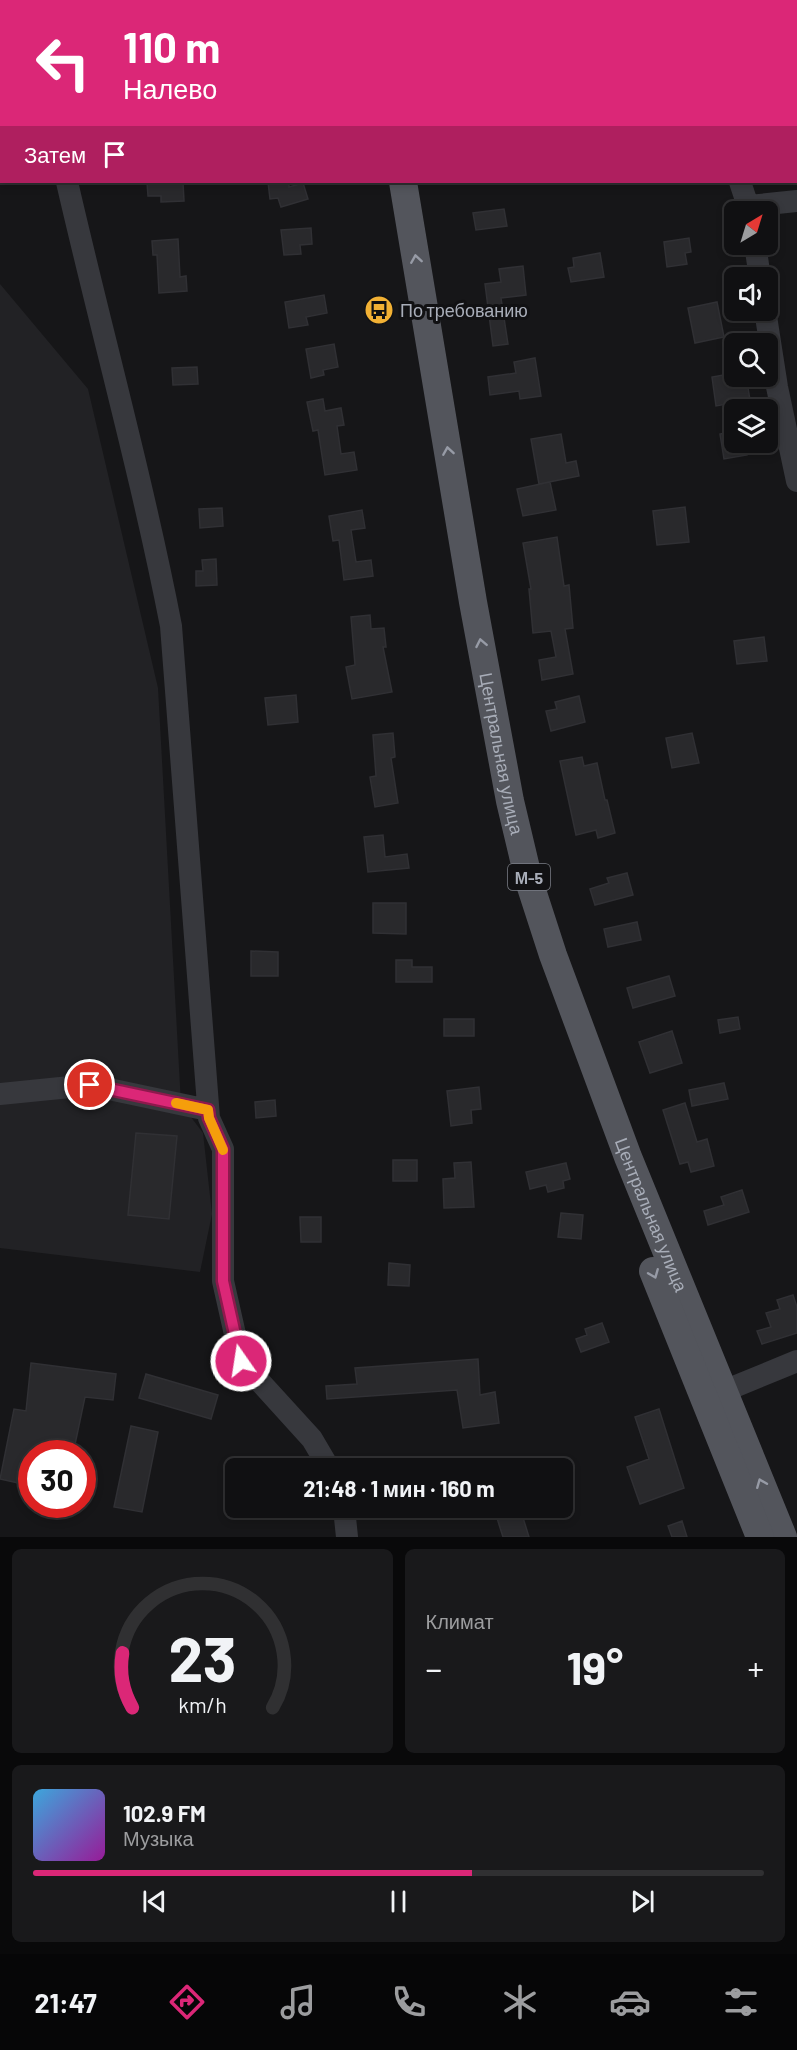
<!DOCTYPE html>
<html lang="ru">
<meta charset="utf-8">
<style>
body{margin:0;font-family:Barlow,sans-serif;background:#19191b;color:#f1f3f6;height:100vh;display:flex;flex-direction:column;font-size:22px;white-space:nowrap}
*{box-sizing:border-box;margin:0}
p{font-size:20px;color:#9c9d9f}
.icon{flex:none;width:33px;height:33px;fill:none;stroke:currentColor;stroke-width:2;stroke-linecap:round;stroke-linejoin:round}
.map{position:relative;height:1537px;overflow:hidden}
.side{display:flex;flex-direction:column;gap:12px;padding:12px;background:#09090a;flex:1}
.side>*{flex:none}
.banner{position:absolute;left:0px;top:0px;width:798px;height:183px;box-shadow:0 3px 9px #0003,0 0 0 2px #303032;background:#db2777;color:#fff;overflow:hidden}
.needle{width:39px;rotate:38deg}
.tools{position:absolute;left:724px;top:201px;display:grid;gap:12px}
.tools a{display:grid;place-items:center;width:54px;height:54px;border-radius:9px;background:#101012;box-shadow:0 3px 9px #0003,0 0 0 2px #303032;font-size:30px}
.speed{position:absolute;left:18px;top:1440px;display:flex;gap:12px;font-size:30px;font-weight:700;text-align:center}
.speed>*{display:grid;place-content:center;width:78px;height:78px;border-radius:50%;background:#101012;box-shadow:0 3px 9px #0003,0 0 0 2px #303032;line-height:1}
.speed .limit{border:9px solid #d22;background:#fff;color:#111}
.pin{position:absolute;display:grid;place-items:center;width:51px;height:51px;color:#fff;margin:-26px;border:3px solid #fff;border-radius:50%;box-shadow:0 2px 6px #0007}
.me{position:absolute;width:66px;margin:-33px;rotate:347deg;stroke-linejoin:round;filter:drop-shadow(0 0 4px #0008)}
.turn{display:flex;align-items:center;gap:21px;height:126px;padding:0 24px;font-size:27px}
.turn .icon{width:78px;height:78px;stroke-width:2.5}
.turn b{display:block;font-size:42px;line-height:51px}
.then{display:flex;align-items:center;height:57px;padding:0 24px;background:#0003;gap:12px;font-size:22px}
.big{font-size:45px;font-weight:700;line-height:1.1}
.side .card{flex:1;display:flex;flex-direction:column;justify-content:center;gap:9px;min-width:0;padding:0 21px;border-radius:9px;background:#19191b}
.side .dial{align-items:center;gap:0}
.dial svg{height:156px;overflow:visible;fill:none;stroke:#303032;stroke-width:7;stroke-linecap:round;text-anchor:middle}
.dial text{fill:#f1f3f6;stroke:none}
.song{display:flex;align-items:center;gap:18px}
.cover{width:72px;height:72px;border-radius:9px;background:linear-gradient(135deg,hsl(200 70% 55%),hsl(300 70% 35%))}
.played{height:6px;border-radius:3px;background:linear-gradient(90deg,#db2777 60%,#303032 60%)}
.keys{display:flex;justify-content:space-around;direction:ltr}
.heat{display:flex;justify-content:space-between;align-items:center;font-size:33px;direction:ltr}
.side .tiles{flex:1;display:grid;gap:12px;grid-template-columns:1fr 1fr}
.card:last-child{grid-column:span 2}
.trip{position:absolute;left:225px;top:1458px;width:348px;height:60px;border-radius:9px;background:#101012;box-shadow:0 3px 9px #0003,0 0 0 2px #303032;font-weight:700;line-height:60px;text-align:center}
.tab-bar{display:flex;height:96px;justify-content:space-around;align-items:center;background:#060607;color:#9c9d9f}
.tab-bar .icon{width:42px;height:42px}
.tab-bar .selected{color:#db2777}
.tab-bar b{font-size:27px;color:#f1f3f6}
.map>svg:first-child{display:block}
.built{fill:#222225}
.building{fill:#29292c;stroke:#303034;stroke-width:1.5}
.lines{fill:none;stroke-linecap:round;stroke-linejoin:round}
.minor{stroke:#37383d;stroke-width:22}
.major{stroke:#53555c;stroke-width:28}
.oneway{stroke:#979ba6}
.route-casing{stroke:#8e194d;stroke-width:15}
.route{stroke:#db2777;stroke-width:10}
.slow{stroke:#f59e0b;stroke-width:10}
.labels{text-anchor:middle;dominant-baseline:central;stroke-width:6;stroke-linejoin:round;paint-order:stroke}
.shield{fill:#111113;stroke:#7b7e86;stroke-width:1.5}
.shield-label{font-size:16px;font-weight:bold;fill:#a8adb8}
.poi-label{font-size:18px;fill:#a8adb8;stroke:#111113;text-anchor:start}
.street-label{font-size:18px;fill:#a8adb8;stroke:#111113}
</style>
<div class="map">
<svg width="797" height="1537" viewBox="0 0 797 1537">
<rect width="100%" height="100%" fill="#161618"/>
<!-- built -->
<path class="built" d="M0,284L88,389L158,688L181,1104L203,1133L212,1214L200,1272L0,1248Z"/>
<!-- building -->
<path class="building" d="M147,182H183L184,201L161,202V196H148Z
M268,182H289V187L303,183L308,199L281,207L278,198L270,199Z
M504,209L507,226L476,230L473,213Z
M311,228L312,244L300,245L301,254L284,255L281,230Z
M689,238L691,252L685,253L687,264L667,267L664,242Z
M178,239L180,277L186,276L187,291L159,293L157,255H153L152,241Z
M600,253L604,277L571,282L568,268L574,267L573,258Z
M523,266L526,295L501,298L508,344L493,346L485,284L501,282L499,269Z
M324,295L327,313L306,317L308,325L289,328L285,302Z
M717,302L724,337L695,343L688,308Z
M334,344L338,367L323,370L324,375L311,378L306,349Z
M535,358L541,396L520,399L519,391L490,395L488,377L516,373L514,362Z
M197,367L198,384L173,385L172,368Z
M735,373V376H746L750,400L716,406L712,377Z
M323,399L325,411L341,408L344,425L337,426L341,454L354,452L357,470L325,475L318,430L313,431L307,402Z
M735,431V442H745L747,455L724,459L720,434Z
M561,434L566,463L576,461L579,476L539,484L531,439Z
M550,482L556,510L523,516L517,489Z
M685,507L689,542L657,545L653,511Z
M222,508L223,526L200,528L199,509Z
M362,510L365,528L351,530L356,562L371,560L373,576L344,580L339,540L333,541L329,516Z
M557,537L564,586L569,585L573,628L565,629L573,674L542,680L539,660L556,657L551,631L533,633L529,589H531L523,543Z
M216,559L217,585L196,586V571H203L202,560Z
M370,615L371,629L384,628L386,647H383L392,692L352,699L346,667L355,665L351,617Z
M764,637L767,661L737,664L734,641Z
M296,695L298,722L268,725L265,698Z
M579,696L585,722L551,731L546,711L557,709L555,702Z
M393,733L395,757L391,758L398,803L375,807L370,777L376,776L373,735Z
M692,733L699,763L672,768L666,738Z
M582,757L584,766L597,763L605,800H607L615,833L598,838L596,830L576,835L560,761Z
M383,835L385,857L407,854L409,868L368,872L364,837Z
M627,873L633,895L595,905L590,889L609,883L607,878Z
M373,903H406V934L373,933Z
M637,922L641,940L608,947L604,929Z
M251,951L278,952V976H251Z
M396,960H412V967H432V982H396Z
M669,976L675,996L633,1008L627,988Z
M738,1017L740,1029L720,1033L718,1020Z
M444,1019H474V1036H444Z
M672,1031L682,1063L650,1073L639,1042Z
M724,1083L728,1099L692,1106L689,1090Z
M479,1087L481,1109L471,1110L472,1123L451,1126L447,1091Z
M275,1100L276,1116L256,1118L255,1102Z
M685,1103L697,1142L707,1139L714,1166L691,1172L688,1162L680,1164L663,1110Z
M136,1133L177,1136L169,1219L128,1215Z
M393,1160H417V1181H393Z
M471,1162L474,1207L444,1208L443,1179L455,1178L454,1163Z
M566,1163L570,1179L563,1181L564,1188L548,1192L546,1185L530,1189L526,1172Z
M742,1190L749,1212L708,1225L704,1211L724,1205L721,1197Z
M561,1213L583,1215L581,1239L558,1237Z
M300,1217H321V1242H301Z
M389,1263L410,1265L409,1286L388,1285Z
M793,1295L797,1307V1333L762,1344L757,1331L771,1327L766,1313L780,1309L777,1300Z
M602,1323L609,1342L581,1352L576,1339L587,1335L585,1329Z
M478,1359L480,1395L495,1392L499,1423L463,1428L457,1390L327,1399L326,1386L357,1384L355,1368Z
M31,1363L116,1374L113,1400L85,1397L73,1454H32V1486L0,1479L14,1409L26,1411Z
M146,1374L218,1395L211,1419L139,1398Z
M659,1409L684,1488L640,1504L627,1467L649,1459L635,1417Z
M131,1426L158,1432L142,1512L114,1507Z
M520,1508L529,1537H503L496,1515Z
M682,1521L687,1537H672L668,1526Z"/>
<g class="lines">
<!-- minor -->
<path class="minor" d="M721,0V2
M92,2L94,0
M0,93L2,92
M67,182C101,330 142,477 171,626L209,1118L223,1149V1281L241,1361L312,1439L329,1468
M740,182L750,212
M749,206L797,201
M755,244L760,278
M765,310L777,387L797,481
M0,1094L90,1085L208,1110
M724,1391L797,1361
M344,1508L347,1537"/>
<!-- major -->
<g class="major">
<path d="M353,0V2"/>
<path d="M374,0V2"/>
<path id="s1" d="M403,182L473,602L510,801L529,881L553,955L628,1157L783,1537"/>
<path d="M653,1271L760,1537"/>
</g>
</g>
<!-- one-way arrows -->
<defs><path id="oneway-chevron" d="M-2-3.5L2.5 0L-2 3.5" fill="none" stroke-width="1.6" stroke-linecap="round" stroke-linejoin="round" transform="scale(1.5)"/></defs>
<g class="oneway">
<use href="#oneway-chevron" transform="translate(416 259) rotate(-99)"/>
<use href="#oneway-chevron" transform="translate(448 451) rotate(-99)"/>
<use href="#oneway-chevron" transform="translate(481 643) rotate(-101)"/>
<use href="#oneway-chevron" transform="translate(654 1274) rotate(68)"/>
<use href="#oneway-chevron" transform="translate(761 1483) rotate(-112)"/>
</g>
<g class="lines">
<!-- route casing -->
<g class="route-casing">
<path id="route" d="M90,1085L208,1110L209,1118L223,1149V1281L241,1361"/>
</g>
<!-- route -->
<use href="#route" class="route"/>
<!-- slow -->
<path class="slow" d="M176,1103L208,1110L209,1118L223,1150"/>
</g>
<!-- icons -->
<defs>
<g id="bus-disc" transform="scale(1.5)"><circle r="9.5" fill="#f2b134" stroke="#111113"/><path d="M-5-6H5V4H4V6H2V4H-2V6H-4V4H-5ZM-3.5-4V0h7V-4ZM-3.5 1.2v1.5H-2V1.2ZM2 1.2v1.5H3.5V1.2Z" fill="#111"/></g>
</defs>
<g fill-rule="evenodd">
<use href="#bus-disc" x="379" y="310"/>
</g>
<g class="labels">
<!-- shield labels -->
<rect class="shield" x="508" y="864" width="42" height="26" rx="4.5"/>
<g class="shield-label">
<text x="529" y="877">М-5</text>
</g>
<!-- poi labels -->
<g class="poi-label">
<text x="400" y="310">По требованию</text>
</g>
<!-- street labels -->
<g class="street-label">
<text stroke="none"><textPath href="#s1" startOffset="580">Центральная улица</textPath></text>
<text stroke="none"><textPath href="#s1" startOffset="1066">Центральная улица</textPath></text>
</g>
</g>
</svg>
<div class="tools">
<a><svg class="needle" viewBox="-14 -14 28 28"><path d="M0-13l5 13h-10z" fill="#e53935"/><path d="M0 13l5-13h-10z" fill="#9c9d9f"/></svg></a>
<a><svg class="icon" aria-label="sound" viewBox="0 0 24 24"><path d="M4 9h4l5-4v14l-5-4H4zM17 9q2 3 0 6"/></svg></a>
<a><svg class="icon" aria-label="search" viewBox="0 0 24 24"><circle cx="10" cy="10" r="6"/><path d="M15 15l6 6"/></svg></a>
<a><svg class="icon" aria-label="layers" viewBox="0 0 24 24"><path d="M12 4l9 5-9 5-9-5zM3 14l9 5 9-5"/></svg></a>
</div>
<div class="speed"><div class="limit">30</div></div>
<div class="pin" style="left:90px;top:1085px;background:#d93025"><svg class="icon" aria-label="arrive" viewBox="0 0 24 24"><path d="M6 21V4h12l-3 4 3 4H6"/></svg></div>
<svg class="me" style="left:241px;top:1361px" viewBox="-20 -20 40 40"><circle r="17" fill="#db2777" stroke="#fff" stroke-width="3"/><path d="M0-11L8 9 0 5-8 9z" fill="#fff"/></svg>
<div class="trip">21:48 · 1 мин · 160 m</div>
<div class="banner">
<div class="turn"><svg class="icon" aria-label="left" viewBox="0 0 24 24"><path d="M17 20v-9H6M10 6l-5 5 5 5"/></svg><div><b>110 m</b>Налево</div></div>
<div class="then">Затем<svg class="icon" aria-label="arrive" viewBox="0 0 24 24"><path d="M6 21V4h12l-3 4 3 4H6"/></svg></div>
</div>
</div>
<section class="side">
<div class="tiles">
<div class="card dial"><svg viewBox="0 0 100 80">
<path d="M14 69A42 42 0 1 1 86 69"/>
<path d="M14 69A42 42 0 0 1 9 41" stroke="#db2777"/>
<text x="50" y="56" font-size="32" font-weight="700">23</text>
<text x="50" y="72" font-size="11">km/h</text>
</svg></div>
<div class="card"><p>Климат</p>
<div class="heat"><a>−</a><b class="big">19°</b><a>+</a></div>
</div>
<div class="card">
<div class="song"><i class="cover"></i><div><b>102.9 FM</b><p>Музыка</p></div></div>
<div class="played"></div>
<div class="keys"><svg class="icon" aria-label="previous" viewBox="0 0 24 24"><path d="M18 5L8 12l10 7zM5 5v14"/></svg><svg class="icon" aria-label="pause" viewBox="0 0 24 24"><path d="M8 5v14M16 5v14"/></svg><svg class="icon" aria-label="next" viewBox="0 0 24 24"><path d="M6 5l10 7-10 7zM19 5v14"/></svg></div>
</div>
</div>
</section>
<nav class="tab-bar">
<b>21:47</b>
<svg class="icon selected" aria-label="directions" viewBox="0 0 24 24"><path d="M12 3l9 9-9 9-9-9zM9 14v-3h6M13 9l2 2-2 2"/></svg>
<svg class="icon" aria-label="music" viewBox="0 0 24 24"><path d="M9 18V5l10-2v13"/><circle cx="6" cy="18" r="3"/><circle cx="16" cy="16" r="3"/></svg>
<svg class="icon" aria-label="phone" viewBox="0 0 24 24"><path d="M5 4h4l2 5-3 2q2 4 5 5l2-3 5 2v4C11 20 4 13 5 4z"/></svg>
<svg class="icon" aria-label="climate" viewBox="0 0 24 24"><path d="M12 3v18M4 7l16 10M4 17L20 7"/></svg>
<svg class="icon" aria-label="car" viewBox="0 0 24 24"><path d="M5 17H2v-5l4-1 3-4h7l3 4 3 1v5h-3M9 17h6M6 11h13"/><circle cx="7" cy="17" r="2"/><circle cx="17" cy="17" r="2"/></svg>
<svg class="icon" aria-label="filters" viewBox="0 0 24 24"><path d="M4 7h16M4 17h16"/><circle cx="9" cy="7" r="2"/><circle cx="15" cy="17" r="2"/></svg>
</nav>
